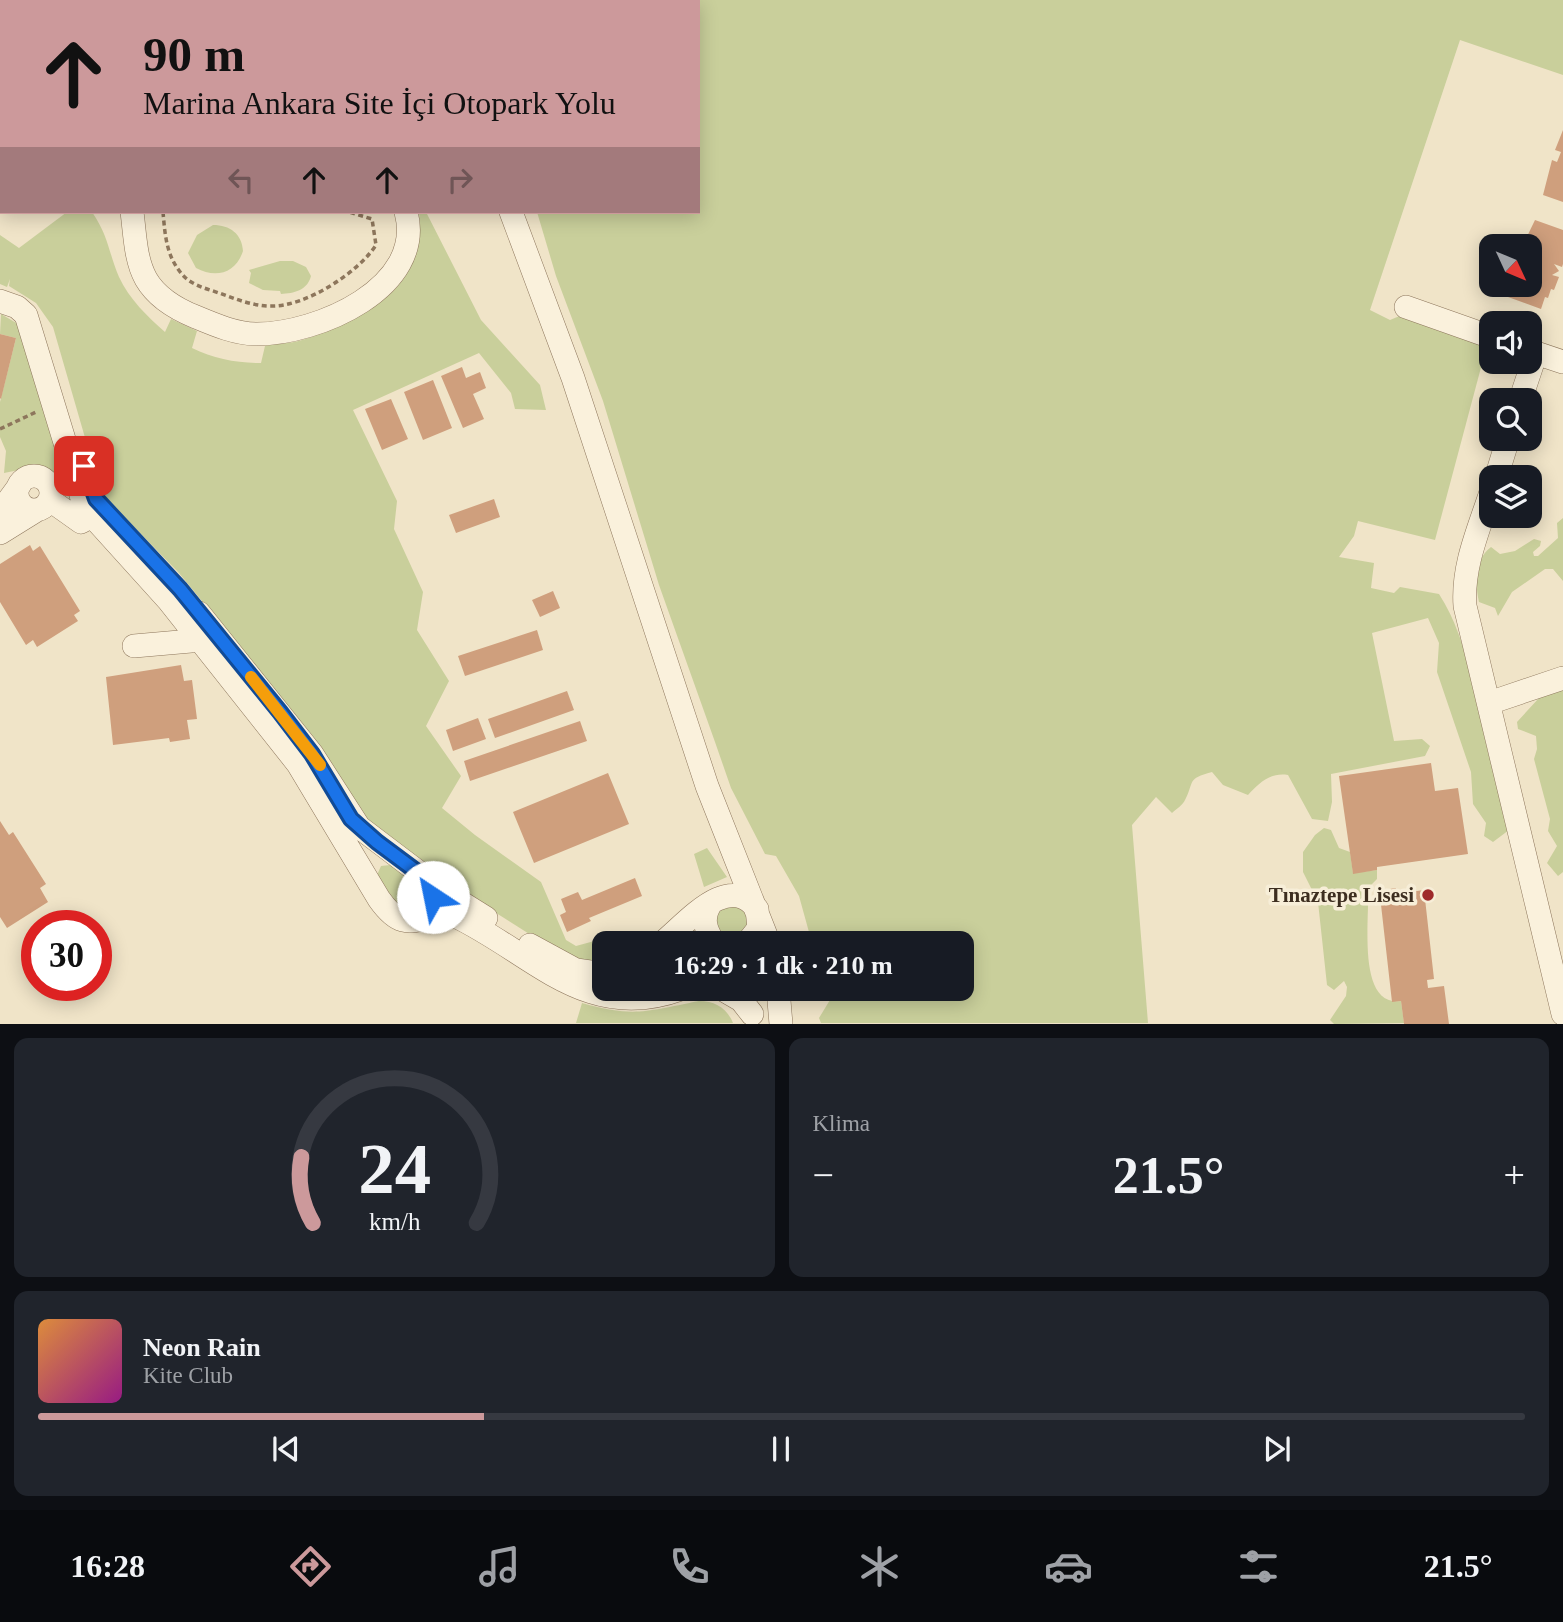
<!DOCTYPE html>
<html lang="tr">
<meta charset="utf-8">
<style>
body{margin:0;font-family:"Times New Roman",serif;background:#20242c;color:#f1f3f6;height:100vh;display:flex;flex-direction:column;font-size:26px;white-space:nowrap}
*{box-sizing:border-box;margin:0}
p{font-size:23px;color:#9ea1a6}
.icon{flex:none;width:38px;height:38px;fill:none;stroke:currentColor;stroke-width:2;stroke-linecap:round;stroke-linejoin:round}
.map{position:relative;height:1024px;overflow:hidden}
.panel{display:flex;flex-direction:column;gap:14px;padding:14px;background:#0d0f14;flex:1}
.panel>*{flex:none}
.banner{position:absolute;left:0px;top:0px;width:700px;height:214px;box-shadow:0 4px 18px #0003;background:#cc999b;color:#111;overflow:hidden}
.needle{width:46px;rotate:134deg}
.fabs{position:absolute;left:1479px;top:234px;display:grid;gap:14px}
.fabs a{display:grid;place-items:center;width:63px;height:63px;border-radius:14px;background:#171b24;box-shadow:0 4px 18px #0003;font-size:35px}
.speed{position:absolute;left:21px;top:910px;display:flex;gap:14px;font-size:35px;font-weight:700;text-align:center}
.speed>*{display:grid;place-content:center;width:91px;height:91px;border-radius:50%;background:#171b24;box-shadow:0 4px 18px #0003;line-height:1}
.speed .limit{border:10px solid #d22;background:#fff;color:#111}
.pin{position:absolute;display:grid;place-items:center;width:60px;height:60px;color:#fff;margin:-30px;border-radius:14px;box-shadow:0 4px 10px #0006}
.me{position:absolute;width:77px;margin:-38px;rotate:326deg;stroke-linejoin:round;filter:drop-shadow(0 0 5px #0008)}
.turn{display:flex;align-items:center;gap:24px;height:147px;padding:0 28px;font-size:32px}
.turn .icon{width:91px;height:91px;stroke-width:2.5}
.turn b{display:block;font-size:49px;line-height:60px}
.lanes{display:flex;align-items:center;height:66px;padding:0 28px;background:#0003;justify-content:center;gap:35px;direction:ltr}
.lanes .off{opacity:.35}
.big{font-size:52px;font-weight:600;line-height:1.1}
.panel .widget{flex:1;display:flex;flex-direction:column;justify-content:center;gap:10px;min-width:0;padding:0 24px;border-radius:14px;background:#20242c}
.panel .dial{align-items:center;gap:0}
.dial svg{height:182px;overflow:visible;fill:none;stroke:#363941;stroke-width:7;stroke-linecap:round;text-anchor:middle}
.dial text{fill:#f1f3f6;stroke:none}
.song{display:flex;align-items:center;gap:21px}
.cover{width:84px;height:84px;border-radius:10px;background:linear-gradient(135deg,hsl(30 70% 55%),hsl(310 70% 35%))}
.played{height:7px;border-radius:4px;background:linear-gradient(90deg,#cc999b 30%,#363941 30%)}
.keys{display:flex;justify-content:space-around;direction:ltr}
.heat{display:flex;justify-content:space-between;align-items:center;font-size:38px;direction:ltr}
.panel .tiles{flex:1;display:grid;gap:14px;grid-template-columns:1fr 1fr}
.widget:last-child{grid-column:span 2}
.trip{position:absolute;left:592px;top:931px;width:382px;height:70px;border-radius:14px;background:#171b24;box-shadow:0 4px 18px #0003;font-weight:600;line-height:70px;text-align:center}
.dock{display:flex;height:112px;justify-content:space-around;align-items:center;background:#090b0e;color:#9ea1a6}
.dock .icon{width:49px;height:49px}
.dock .selected{color:#cc999b}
.dock b{font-size:32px;color:#f1f3f6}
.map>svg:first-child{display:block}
.green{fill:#c9cf9b}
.building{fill:#cf9f7d}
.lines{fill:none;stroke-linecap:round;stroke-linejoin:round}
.minor-casing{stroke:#8d765c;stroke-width:24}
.path{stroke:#8d765c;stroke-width:3.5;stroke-dasharray:5 3.5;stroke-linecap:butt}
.minor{stroke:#faf1dc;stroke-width:23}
.route-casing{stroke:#114b97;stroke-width:18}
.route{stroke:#1a73e8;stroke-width:12}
.slow{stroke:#f59e0b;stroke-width:12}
.poi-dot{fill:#9e2a2b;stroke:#f7eed8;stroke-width:2.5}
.labels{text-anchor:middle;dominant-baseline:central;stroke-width:7;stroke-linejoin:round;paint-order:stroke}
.poi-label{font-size:21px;font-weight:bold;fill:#3d2e20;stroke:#f7eed8;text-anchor:end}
</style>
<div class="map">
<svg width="1563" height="1024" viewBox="0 0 1563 1024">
<rect width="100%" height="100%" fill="#f0e4c8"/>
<!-- green -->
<path class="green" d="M540,0H1563V75L1460,40L1370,310L1390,320L1402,315L1487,345L1435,540L1358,521L1354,536L1339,557L1374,563L1371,588L1394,593L1400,587L1439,594C1471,644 1476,707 1491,763C1496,786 1505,807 1509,830L1493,842L1484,836L1486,823L1473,804L1471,772L1437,672L1439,643L1428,618L1372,633L1394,741L1422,739L1430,746L1425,756L1331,774L1332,802L1328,821L1312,819L1288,775C1270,772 1259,783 1248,795L1223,785L1212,772C1186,779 1195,781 1185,800C1183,805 1176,809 1172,813L1156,797L1132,825L1148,1023H821L819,1018L833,995V989H961V943H812L799,896L776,856L765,854L731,788L715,742L659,585L603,401L556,276L537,212H698V2Z
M67,212H92C109,237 108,251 119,277C129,299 148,317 165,332L171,319L197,331L192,348C214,359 237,363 261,363L265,346C276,343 290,344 302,340C316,336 329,330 342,324C394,300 423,272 419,212H426L481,320L540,385L546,410L515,409L511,393L479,353L353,410L397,501L394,529L423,592L417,630L449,681L426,726L461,776L442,808L475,835L541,882L566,940L576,946L598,940L604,959L581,961L553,949L452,885L362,818L329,759L311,734L179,573L101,493L53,327L36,303L9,286L10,279L7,287L0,284V235L19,248Z
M213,225C230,225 242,234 243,251C236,273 216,279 196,268L188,253L197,235Z
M280,261H293L306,267L311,276C307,291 294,293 281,294L280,291L263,290L249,283L251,273L249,270Z
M1,314L18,324L74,498L44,469L34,467L4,473L6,451L0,437V402L16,338L0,334Z
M1563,518V581L1553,569H1545L1512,592L1498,616L1495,608L1479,602C1475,583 1474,560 1491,547L1500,554L1515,551L1534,539L1541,541L1540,546L1533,552L1534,556H1538L1558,538L1557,523Z
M1563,679V872L1558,876L1547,863L1557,846L1548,831L1550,819L1534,759L1537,749L1536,736L1518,729L1517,722L1539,698Z
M1324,828L1331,830L1339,848L1350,852L1353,873L1377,870V879L1368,888C1370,917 1356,1007 1401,1001L1404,1023L1334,1024L1330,1020L1346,996L1347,987L1344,981L1334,990L1327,985L1318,902L1303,872V852L1315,835Z
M707,848L727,877L704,887L694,854Z
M390,865C408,876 435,888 415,911L400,912L377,875L381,866Z
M730,904L746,908L753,923C740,937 728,948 714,928L716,913Z
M699,1001C715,1001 727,1008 733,1023H576L582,1003C635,1018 647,1011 699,1001Z"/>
<!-- building -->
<path class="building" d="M1563,130V202L1543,195L1552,160L1557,162L1561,152L1555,150Z
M1535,220L1563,230V264L1562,267L1554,264L1559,271L1552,275L1559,277L1554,290L1551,289L1548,298L1545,297L1541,309L1508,297L1512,285H1530V247H1522Z
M0,334L16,338L1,399L0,398Z
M462,367L466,378L480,372L486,388L473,394L484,419L463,428L441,376Z
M433,380L452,428L423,440L404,392Z
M391,399L408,439L382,450L365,409Z
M494,499L500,517L456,533L449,515Z
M30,545L33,551L40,546L80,611L74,615L78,621L37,647L33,640L26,645L0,602V564Z
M553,591L560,608L540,617L532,600Z
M537,630L543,650L465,676L458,656Z
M181,665L184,681L192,680L197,719L187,720L190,739L170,742L169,738L113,745L106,677Z
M567,691L574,710L495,738L488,719Z
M478,718L486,739L453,751L446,730Z
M580,721L587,741L470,781L464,761Z
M1431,763L1435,791L1458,788L1468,854L1377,867V870L1353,874L1339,776Z
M608,773L629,824L534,863L513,812Z
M0,821L9,835L13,832L46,884L40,888L48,902L7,928L0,917Z
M635,878L642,896L589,918L591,921L567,932L560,915L566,912L561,899L578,892L582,900Z
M1396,888V894L1424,890L1434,979L1427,980L1428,988L1444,986L1449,1024H1404L1401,1001L1392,1002L1380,896L1384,895V890Z
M630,932L634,943H616L614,938Z"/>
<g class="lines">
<!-- minor casing -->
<g class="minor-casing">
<path id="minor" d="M250,0L252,2
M440,0L441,2
M0,28L2,29
M132,212C135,234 135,259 146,279C157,298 176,309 196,317C215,325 236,334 257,334C317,334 426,288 406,212
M511,212L573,378L707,786L769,943
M0,301L17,307L26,315L85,508L169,601L298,764L379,899C408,940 419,910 455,916C533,953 586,1024 681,989
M1406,307L1491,337
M1530,351L1563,362
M1520,401L1536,353
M17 493a17 17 0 1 1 34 0a17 17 0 1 1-34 0Z
M1496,478L1508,439
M1491,492C1479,529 1462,566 1465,606L1563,1014
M50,500L81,522L99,512
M0,512L19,486
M0,533L37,510
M199,613L312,754L359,827L446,893L486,918
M134,646L191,641L208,631
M1489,703L1563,678
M712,902C701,917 705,929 714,943
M662,943C687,923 728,871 757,909L759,928L747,943
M530,945L576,970L604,974
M722,989L741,1000L752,1014
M778,989L781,1024"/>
</g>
<!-- path -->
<path class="path" d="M7,0L10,2
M123,0L126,2
M218,2L220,0
M163,212C165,234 166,255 181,273C190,285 205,288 219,293C236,299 252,306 271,306C305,307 358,273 376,245L372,219L349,212
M0,429L36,412"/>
<!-- minor -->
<use href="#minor" class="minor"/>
</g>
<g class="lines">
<!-- route casing -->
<g class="route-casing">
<path id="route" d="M84,466L96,499L180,589L280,712L312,754L351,819L377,842L428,880L433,897"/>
</g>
<!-- route -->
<use href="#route" class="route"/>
<!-- slow -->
<path class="slow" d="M251,677L320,765"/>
</g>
<!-- markers -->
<circle class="poi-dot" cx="1428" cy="895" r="7"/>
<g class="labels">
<!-- poi labels -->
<g class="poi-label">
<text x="1414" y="895">Tınaztepe Lisesi</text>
</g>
</g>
</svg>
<div class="fabs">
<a><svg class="needle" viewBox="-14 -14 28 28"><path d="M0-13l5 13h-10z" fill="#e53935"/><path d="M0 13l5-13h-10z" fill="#9ea1a6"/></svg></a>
<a><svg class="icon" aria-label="sound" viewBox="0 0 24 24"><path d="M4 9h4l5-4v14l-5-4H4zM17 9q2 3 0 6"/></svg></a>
<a><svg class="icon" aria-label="search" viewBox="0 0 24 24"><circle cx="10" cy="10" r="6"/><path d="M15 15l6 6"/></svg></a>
<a><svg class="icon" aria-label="layers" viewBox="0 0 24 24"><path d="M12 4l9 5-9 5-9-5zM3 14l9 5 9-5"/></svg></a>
</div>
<div class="speed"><div class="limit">30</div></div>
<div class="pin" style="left:84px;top:466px;background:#d93025"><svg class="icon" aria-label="arrive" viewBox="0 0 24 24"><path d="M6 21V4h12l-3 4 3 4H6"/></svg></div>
<svg class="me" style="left:433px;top:897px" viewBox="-20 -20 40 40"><circle r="19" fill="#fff"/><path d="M0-13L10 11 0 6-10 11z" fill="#1a73e8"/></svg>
<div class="trip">16:29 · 1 dk · 210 m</div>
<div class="banner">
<div class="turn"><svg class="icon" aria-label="ahead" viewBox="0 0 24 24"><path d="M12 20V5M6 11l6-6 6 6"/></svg><div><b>90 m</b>Marina Ankara Site İçi Otopark Yolu</div></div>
<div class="lanes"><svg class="icon off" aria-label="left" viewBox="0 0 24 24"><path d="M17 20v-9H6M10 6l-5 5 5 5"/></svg><svg class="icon" aria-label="ahead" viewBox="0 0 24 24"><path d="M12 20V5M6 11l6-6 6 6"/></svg><svg class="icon" aria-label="ahead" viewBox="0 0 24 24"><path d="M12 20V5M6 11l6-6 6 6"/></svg><svg class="icon off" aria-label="right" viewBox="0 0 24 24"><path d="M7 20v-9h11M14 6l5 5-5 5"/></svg></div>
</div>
</div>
<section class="panel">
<div class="tiles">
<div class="widget dial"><svg viewBox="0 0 100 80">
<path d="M14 69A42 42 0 1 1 86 69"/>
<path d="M14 69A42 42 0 0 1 9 40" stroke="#cc999b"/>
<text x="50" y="56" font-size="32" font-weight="700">24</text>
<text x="50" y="72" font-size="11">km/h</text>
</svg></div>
<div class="widget"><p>Klima</p>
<div class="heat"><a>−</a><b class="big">21.5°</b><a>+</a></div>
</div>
<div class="widget">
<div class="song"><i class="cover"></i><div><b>Neon Rain</b><p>Kite Club</p></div></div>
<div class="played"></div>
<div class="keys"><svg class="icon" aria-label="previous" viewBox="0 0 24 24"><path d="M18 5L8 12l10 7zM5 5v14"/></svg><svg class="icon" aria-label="pause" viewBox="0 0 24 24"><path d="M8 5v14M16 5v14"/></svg><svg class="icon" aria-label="next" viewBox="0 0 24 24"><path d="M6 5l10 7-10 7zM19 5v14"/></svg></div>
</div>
</div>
</section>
<nav class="dock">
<b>16:28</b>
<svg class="icon selected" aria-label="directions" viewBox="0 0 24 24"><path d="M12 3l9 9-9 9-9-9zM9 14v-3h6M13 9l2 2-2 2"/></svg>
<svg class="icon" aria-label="music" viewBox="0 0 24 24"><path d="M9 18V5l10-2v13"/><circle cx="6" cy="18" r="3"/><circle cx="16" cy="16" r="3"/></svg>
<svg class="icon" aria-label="phone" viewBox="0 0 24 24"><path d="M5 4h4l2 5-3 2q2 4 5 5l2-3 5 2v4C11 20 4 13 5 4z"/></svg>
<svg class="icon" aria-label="climate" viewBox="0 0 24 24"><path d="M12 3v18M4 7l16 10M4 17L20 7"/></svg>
<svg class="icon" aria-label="car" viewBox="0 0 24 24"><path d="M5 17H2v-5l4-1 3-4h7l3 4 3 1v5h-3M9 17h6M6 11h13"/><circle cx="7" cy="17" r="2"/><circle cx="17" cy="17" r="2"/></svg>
<svg class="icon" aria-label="filters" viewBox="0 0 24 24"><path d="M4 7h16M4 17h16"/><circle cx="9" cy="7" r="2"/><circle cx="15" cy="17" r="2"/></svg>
<b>21.5°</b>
</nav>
